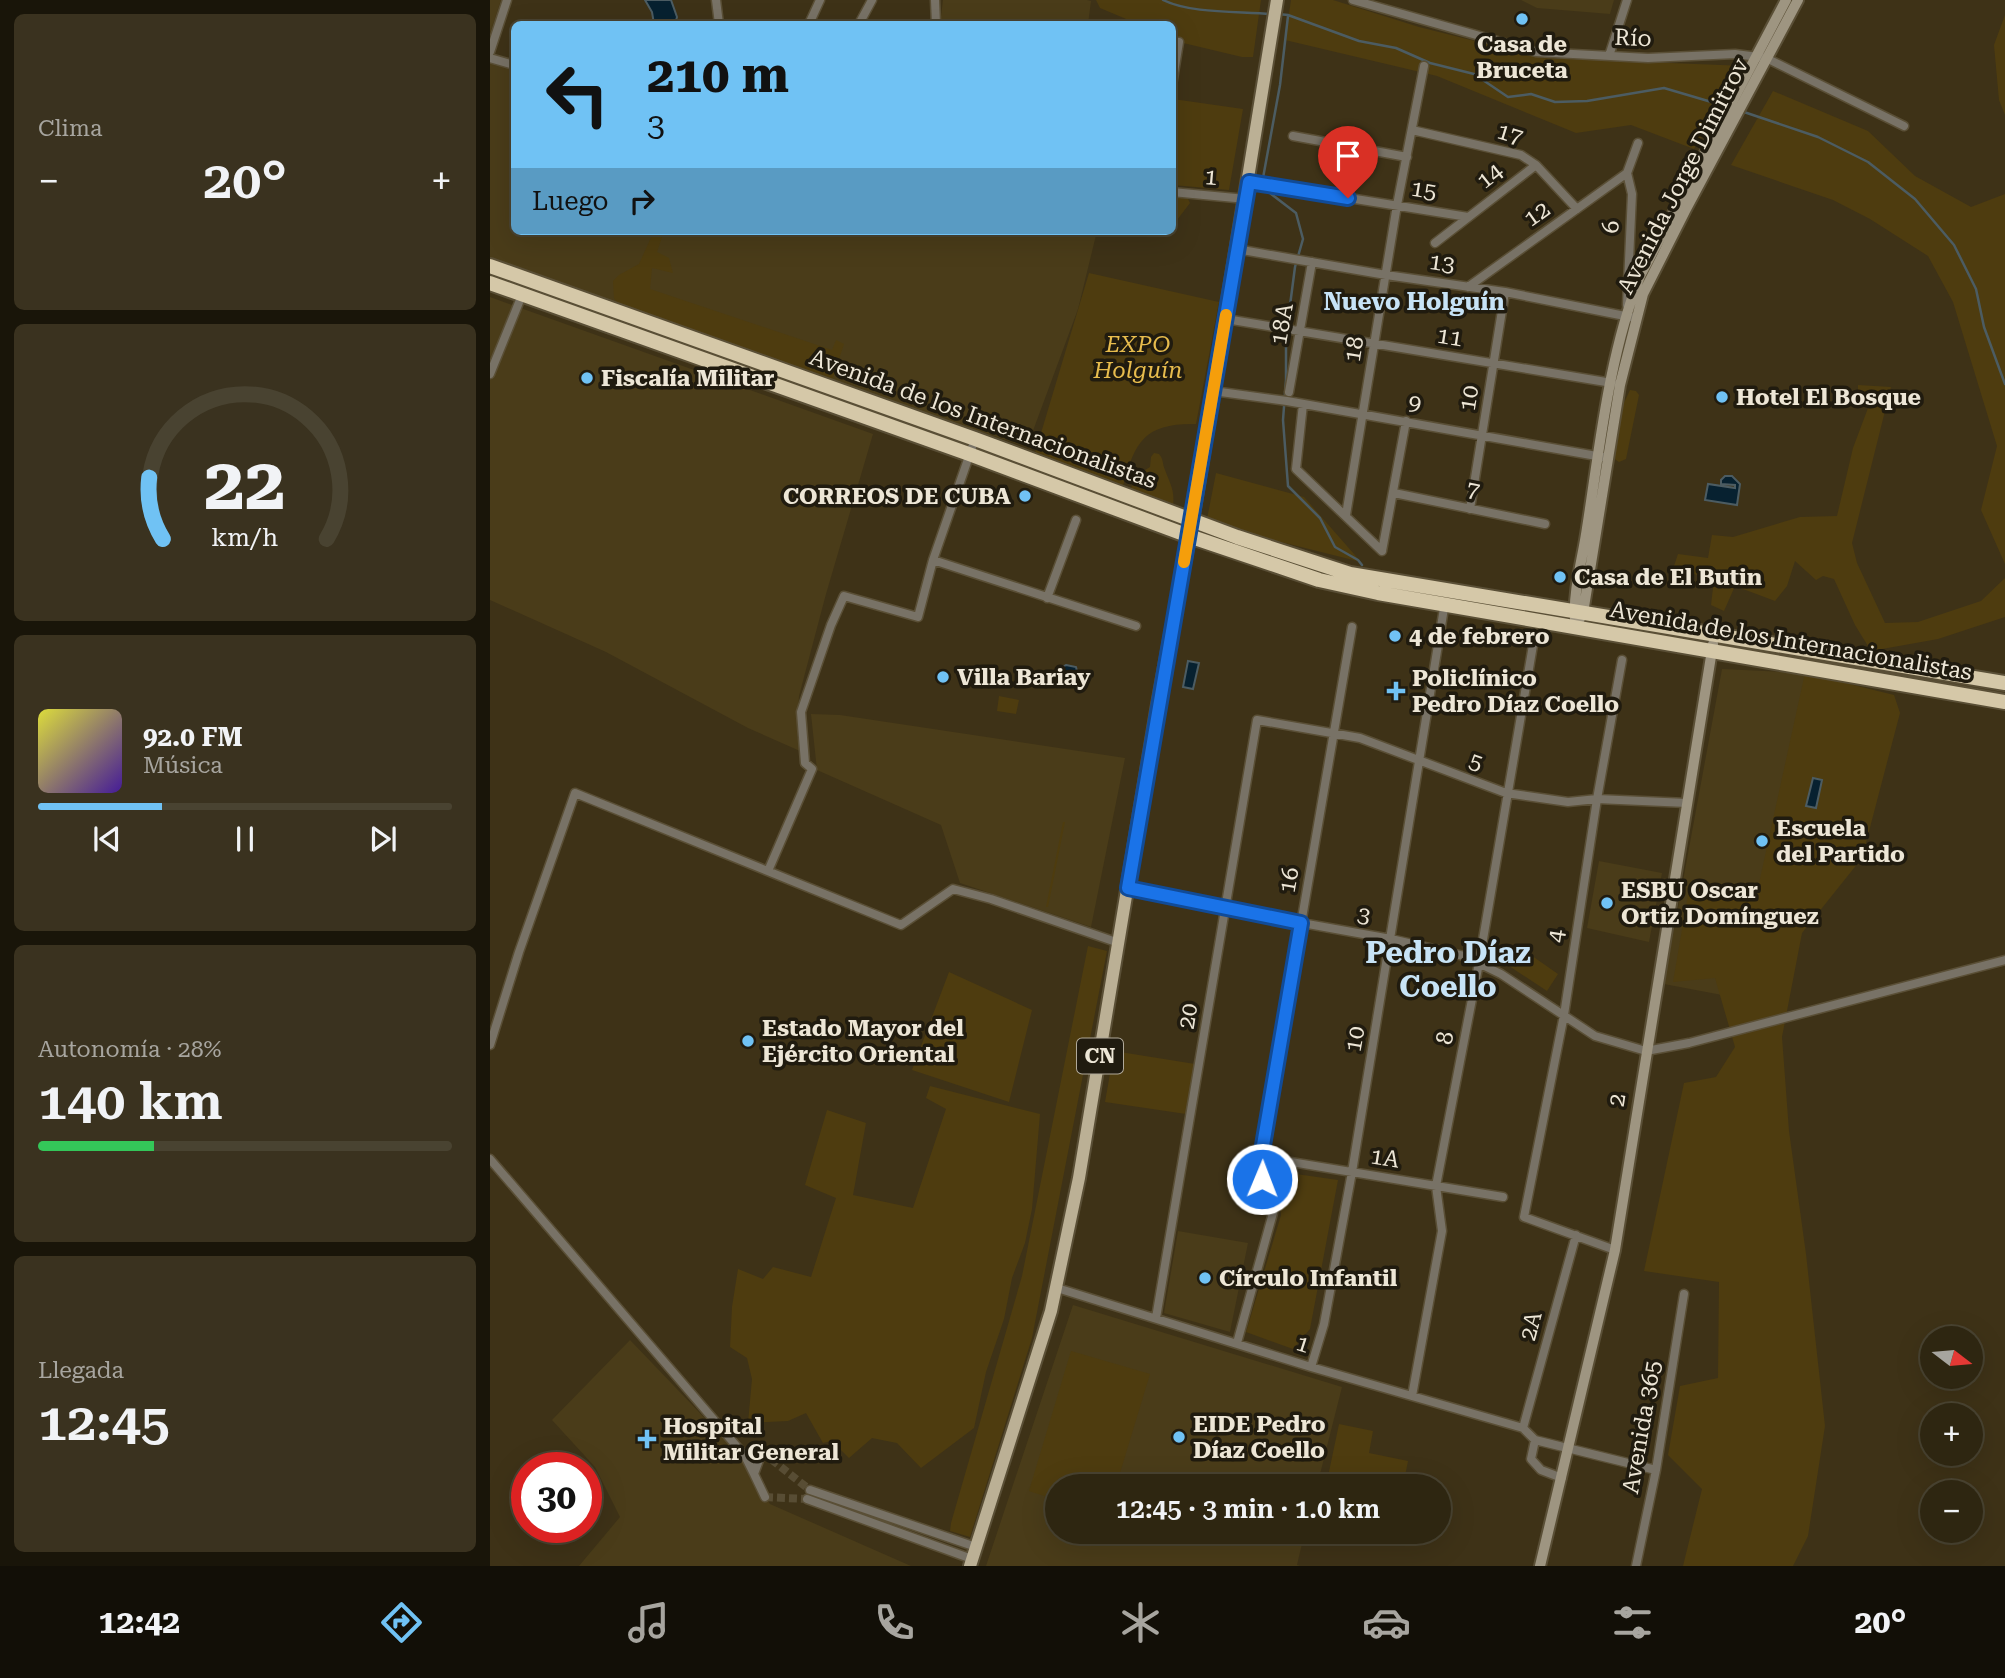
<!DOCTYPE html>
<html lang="es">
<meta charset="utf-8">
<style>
body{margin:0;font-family:"Roboto Serif",serif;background:#3a321f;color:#f1f3f6;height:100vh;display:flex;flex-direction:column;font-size:26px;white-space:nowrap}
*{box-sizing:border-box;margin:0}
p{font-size:23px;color:#a7a59f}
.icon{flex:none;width:38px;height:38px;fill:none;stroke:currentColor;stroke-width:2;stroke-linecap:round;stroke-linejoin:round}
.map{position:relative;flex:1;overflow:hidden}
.panel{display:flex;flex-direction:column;gap:14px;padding:14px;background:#191509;width:490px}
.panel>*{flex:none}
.guide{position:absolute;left:21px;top:21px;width:665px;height:214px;border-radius:10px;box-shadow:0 7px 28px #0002,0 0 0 2px #494331;background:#70c2f4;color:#111;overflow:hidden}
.needle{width:46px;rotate:106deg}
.buttons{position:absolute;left:1430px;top:1326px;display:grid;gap:14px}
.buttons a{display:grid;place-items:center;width:63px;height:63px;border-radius:50%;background:#2e2611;box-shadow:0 7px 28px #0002,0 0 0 2px #494331;font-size:35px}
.speed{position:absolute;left:21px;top:1452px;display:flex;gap:14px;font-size:35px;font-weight:700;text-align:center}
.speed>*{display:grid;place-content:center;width:91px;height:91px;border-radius:50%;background:#2e2611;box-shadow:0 7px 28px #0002,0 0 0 2px #494331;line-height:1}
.speed .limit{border:10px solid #d22;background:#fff;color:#111}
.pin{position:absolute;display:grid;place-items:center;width:60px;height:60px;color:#fff;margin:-72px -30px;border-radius:50% 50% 50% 0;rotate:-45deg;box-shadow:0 0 7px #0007}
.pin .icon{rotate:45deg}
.me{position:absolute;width:77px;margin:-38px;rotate:1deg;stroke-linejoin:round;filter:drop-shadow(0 0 5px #0008)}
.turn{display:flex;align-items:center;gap:24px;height:147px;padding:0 21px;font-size:32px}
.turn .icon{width:91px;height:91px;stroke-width:2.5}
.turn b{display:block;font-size:49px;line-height:60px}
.then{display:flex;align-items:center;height:66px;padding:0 21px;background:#0003;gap:14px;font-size:26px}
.big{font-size:52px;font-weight:600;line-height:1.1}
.panel .card{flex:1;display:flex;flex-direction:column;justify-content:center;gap:10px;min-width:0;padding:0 24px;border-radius:10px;background:#3a321f}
.panel .dial{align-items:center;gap:0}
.dial svg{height:182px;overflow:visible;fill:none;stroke:#494331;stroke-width:7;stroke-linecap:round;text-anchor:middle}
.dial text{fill:#f1f3f6;stroke:none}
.song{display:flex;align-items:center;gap:21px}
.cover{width:84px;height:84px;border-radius:10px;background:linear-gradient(135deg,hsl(60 70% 55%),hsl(260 70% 35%))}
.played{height:7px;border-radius:4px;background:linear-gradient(90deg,#70c2f4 30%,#494331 30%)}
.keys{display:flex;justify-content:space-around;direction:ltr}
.heat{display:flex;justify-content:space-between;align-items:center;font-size:38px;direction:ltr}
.charge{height:10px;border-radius:5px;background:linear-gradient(90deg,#34c759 28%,#494331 0)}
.trip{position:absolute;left:555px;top:1474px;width:406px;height:70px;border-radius:35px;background:#2e2611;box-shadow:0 7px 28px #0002,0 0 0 2px #494331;font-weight:600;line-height:70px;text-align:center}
.tabs{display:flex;height:112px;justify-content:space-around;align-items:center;background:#120f07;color:#a7a59f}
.tabs .icon{width:49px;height:49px}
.tabs .current{color:#70c2f4}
.tabs b{font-size:32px;color:#f1f3f6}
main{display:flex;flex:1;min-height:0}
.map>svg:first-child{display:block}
.built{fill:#4a3c19}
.green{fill:#4e3c0f}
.water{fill:#072130;stroke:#4c5c62;stroke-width:2}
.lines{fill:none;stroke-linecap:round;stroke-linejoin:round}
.stream{stroke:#4c5c62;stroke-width:2.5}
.street-tunnel{stroke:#584d34;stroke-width:8;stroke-dasharray:8 4;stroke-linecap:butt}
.street-casing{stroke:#5a4f36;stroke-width:11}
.secondary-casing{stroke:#5a4f36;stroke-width:14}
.primary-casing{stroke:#5a4f36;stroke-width:16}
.highway-casing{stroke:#5a4f36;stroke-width:18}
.street{stroke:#787266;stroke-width:8}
.secondary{stroke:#9e9581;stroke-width:10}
.primary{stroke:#bbb095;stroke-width:12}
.highway{stroke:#d5c8a8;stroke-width:14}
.route-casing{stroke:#114b97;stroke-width:18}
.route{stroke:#1a73e8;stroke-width:12}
.slow{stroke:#f59e0b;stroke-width:12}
.poi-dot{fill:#70c2f4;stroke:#201b0f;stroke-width:2.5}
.labels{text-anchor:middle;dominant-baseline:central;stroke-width:7;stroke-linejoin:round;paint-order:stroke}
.shield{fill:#201b0f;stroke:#b0a99a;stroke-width:2}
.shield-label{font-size:21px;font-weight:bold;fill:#ede6d6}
.street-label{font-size:23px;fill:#ede6d6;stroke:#201b0f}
.poi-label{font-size:23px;font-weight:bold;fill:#ede6d6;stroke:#201b0f;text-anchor:start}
.park-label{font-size:23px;font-style:italic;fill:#e7bc4d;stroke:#201b0f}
.neighbourhood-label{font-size:24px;font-weight:bold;fill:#c7e3f6;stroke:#201b0f}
.district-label{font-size:30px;font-weight:bold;fill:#c7e3f6;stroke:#201b0f}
</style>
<main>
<section class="panel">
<div class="card"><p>Clima</p>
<div class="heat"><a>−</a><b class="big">20°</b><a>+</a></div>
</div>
<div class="card dial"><svg viewBox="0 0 100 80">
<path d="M14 69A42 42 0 1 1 86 69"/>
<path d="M14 69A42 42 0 0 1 8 42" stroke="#70c2f4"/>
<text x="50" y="56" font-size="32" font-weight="700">22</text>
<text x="50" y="72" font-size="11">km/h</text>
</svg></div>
<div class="card">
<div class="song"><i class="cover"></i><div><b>92.0 FM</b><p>Música</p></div></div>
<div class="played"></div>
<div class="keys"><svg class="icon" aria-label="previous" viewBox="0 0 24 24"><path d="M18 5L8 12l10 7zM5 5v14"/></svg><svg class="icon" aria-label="pause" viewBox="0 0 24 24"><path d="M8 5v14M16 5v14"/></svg><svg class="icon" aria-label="next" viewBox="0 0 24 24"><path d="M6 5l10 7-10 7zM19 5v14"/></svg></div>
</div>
<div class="card"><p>Autonomía · 28%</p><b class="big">140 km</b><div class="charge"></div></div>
<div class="card"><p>Llegada</p><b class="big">12:45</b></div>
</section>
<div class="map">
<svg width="1515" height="1566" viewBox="0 0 1515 1566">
<rect width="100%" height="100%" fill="#3e3217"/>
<!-- built -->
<path class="built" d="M0,0H11L0,34Z
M453,0H597L601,1L598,24H450Z
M1031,0H1124L1120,14L1047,8Z
M0,60L24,68V231H607L588,309L537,447L334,381L0,262Z
M0,297L383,434L336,594L309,696L307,735L310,751L258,728L116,652L0,600Z
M1232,669L1315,673L1312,933L1285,1005L1174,984Z
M321,714L350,715L635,758L601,927L470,883L451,825L327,770Z
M1109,861L1172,873L1159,942L1097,928Z
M688,1231L758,1243L740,1332L674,1313Z
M583,1305L852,1387L827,1486H567V1531H815L807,1565L810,1566H496Z
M140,1340L253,1458L280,1504L421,1566H89L130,1517L105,1467L62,1420Z"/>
<!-- green -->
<path class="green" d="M606,0H771L763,57H752L689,42L683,39L682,24H648L610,8Z
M801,0H843L929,27L1053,58L1256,66L1204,149L1141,125L1086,133L947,76L795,40Z
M1515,15V115L1509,100L1504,45Z
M1283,91L1378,131L1425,176L1481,207L1515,194V564L1491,510L1507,446L1463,302L1438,256L1380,219L1343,200L1241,165Z
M683,99L753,109L739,190L683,185Z
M682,196L698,199L700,203L687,220L683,219Z
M164,231H174L167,252L179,258L183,273L162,268L160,289L342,350L346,340L354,344L342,380L129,305L124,298L123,281L129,275L149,264Z
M599,273L729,302L706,424C656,423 645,440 633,486L545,453Z
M1368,385L1401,387L1362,543L1367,563L1395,623L1428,622L1491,601L1515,578V617L1448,639L1381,651L1365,625L1344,579L1333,576L1326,580L1305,561L1297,586L1285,601L1245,586L1234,611L1221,605L1224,579L1183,569L1188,554L1218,558L1222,535L1243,537L1310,517L1347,516L1363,448L1378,408L1368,402Z
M1140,390L1146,391L1149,395L1136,459L1129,462L1123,458L1132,407Z
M664,453L669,454C674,460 672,463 675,470C680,483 685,491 683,505L640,489L652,472L660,467L661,457Z
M726,473L814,497L871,562L775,538L717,519Z
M1315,673L1404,695L1410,713L1372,858L1312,933L1292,1037L1299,1131L1316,1254L1335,1426L1318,1536L1303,1566H1193L1212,1489L1178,1455L1190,1386L1228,1378L1229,1282L1154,1271L1194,1083L1226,1077L1245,1047L1225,978L1183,982L1200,883L1268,888Z
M509,696L529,700L526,714L507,711Z
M573,822H575L558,907H556Z
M598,946L617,951L542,1338L480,1537L460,1531L461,1523L532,1276Z
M1028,946L1068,974L1057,991L1016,964Z
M459,972L542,1010L519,1102L422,1070Z
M624,1051L705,1064L696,1114L615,1102Z
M440,1086L550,1114L542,1209L535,1243L522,1278L514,1319L496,1372L484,1428L431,1468L407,1443L382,1438L359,1458L342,1441L333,1443L316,1413L298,1421L258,1423L262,1379L257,1358L240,1347L242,1307L248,1269L273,1279L283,1267L321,1277L346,1198L315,1185L337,1110L376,1123L363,1195L423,1208L456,1109L436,1098Z
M785,1171L848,1180L820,1329L803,1349L756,1332L791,1215Z
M581,1351L660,1374L626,1486H567V1500L539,1491Z
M849,1424L883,1431L879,1453L918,1461L913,1486H836Z"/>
<!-- water -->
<path class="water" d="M155,0H181L187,17L185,24H164L162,12Z
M1235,476H1242L1250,484L1247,505L1215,500L1218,484L1245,488V485L1231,484V480Z
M698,661L709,663L703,689L693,687Z
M576,665L586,667L587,671L583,676L584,683C577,685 570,684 568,676L571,668Z
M1323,778L1332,780L1326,808L1316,806Z"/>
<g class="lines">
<!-- stream -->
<path class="stream" d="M673,0C701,14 750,11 781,14
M788,14L798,15L869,41L906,48L940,63L984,74L1018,97L1041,94L1065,102L1097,101L1174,88L1235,106
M1251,111L1328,137L1378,162L1425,199L1464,245L1486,289L1494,327L1515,384
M773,178L790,85L798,16
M776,190L806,213L813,239L805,267L796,336V380L793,420L798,486L830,518L845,547L868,560L872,565"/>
<!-- street-tunnel -->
<path class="street-tunnel" d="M272,1452L320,1490
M275,1497L317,1499"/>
<!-- street casing -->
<g class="street-casing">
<path id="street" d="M226,0L229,24
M445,0L446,24
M863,0L1046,52L1158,58L1245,54L1276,58L1414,126
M319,24L330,0
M369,24L382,0
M0,52L17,0
M1119,56L1137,0
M0,58L24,65
M682,85L689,42
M922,130L1031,155L1046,165L1087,209
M803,136L917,157
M759,182L978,217
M682,192L756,199
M945,243L1046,165
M752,250L896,275L1015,292L1145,318
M978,287L1137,173
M1137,305L1142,194L1137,173L1148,143
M742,320L1122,383
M0,374L32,295
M723,391L797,401L1118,458
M799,392L822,262
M813,404L806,469L892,551
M904,493L1055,524
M980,509L1015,292
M856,515L907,205L934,66
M892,551L916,421
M443,560L646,626
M557,598L586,520
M278,871L322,769L315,763L311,712L341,625L354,596L428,617L443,560L485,439
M637,888L734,909L901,939L974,956L1011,974L1105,1036L1156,1051L1199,1043L1515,960
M0,1045L29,952L85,793L411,925L463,889L501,899L629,943
M771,1157L1013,1197
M0,1159L255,1456L264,1474
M1125,1250L1034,1217L1074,1015L1107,799L1132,660
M567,1288L821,1367L1033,1428L1045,1440L1166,1470
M666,1318L767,720L870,738L1016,793L1078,802L1107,799L1197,803
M747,1343L783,1213L772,1179L771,1157L862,627
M821,1367L834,1324L862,1172L955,602
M922,1396L952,1231L946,1186L989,963L1043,645
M1033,1428L1086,1235
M1045,1440L1041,1459L1051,1470L1072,1478
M272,1452L264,1474L275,1497
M320,1490L486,1547
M317,1499L482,1559
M1146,1566L1166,1470L1194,1294"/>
</g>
<!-- secondary casing -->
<g class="secondary-casing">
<path id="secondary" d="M1085,619C1083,590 1093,557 1097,528C1110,445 1119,355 1150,276L1296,0
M1085,627L1093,613L1130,385L1153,294L1195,211L1308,0
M1050,1566L1125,1250L1223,644"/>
</g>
<!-- primary casing -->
<g class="primary-casing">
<path id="primary" d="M480,1566L561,1311L589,1178L668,704L702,521L787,0"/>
</g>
<!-- highway casing -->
<g class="highway-casing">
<path id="highway" d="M0,266L485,439L747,537L860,574L1515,683
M0,283L479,454L699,536L829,580L888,593L1515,702"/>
</g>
<!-- street -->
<use href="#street" class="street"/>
<!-- secondary -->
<use href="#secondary" class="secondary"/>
<!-- primary -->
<use href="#primary" class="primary"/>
<!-- highway -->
<use href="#highway" class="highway"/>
</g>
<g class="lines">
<!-- route casing -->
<g class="route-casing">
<path id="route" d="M772,1179L771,1157L811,923L638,888L759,182L858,198"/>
</g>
<!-- route -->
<use href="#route" class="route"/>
<!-- slow -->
<path class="slow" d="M694,562L736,315"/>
</g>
<!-- markers -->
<g class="poi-dot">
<circle cx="1032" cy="19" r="7"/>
<circle cx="97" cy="378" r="7"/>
<circle cx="1232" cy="397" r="7"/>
<circle cx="535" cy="496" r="7"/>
<circle cx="1070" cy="577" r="7"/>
<circle cx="905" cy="636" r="7"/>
<circle cx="453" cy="677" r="7"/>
<path d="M902.5 680.5h7v7h7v7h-7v7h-7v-7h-7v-7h7z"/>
<circle cx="1272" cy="841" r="7"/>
<circle cx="1117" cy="903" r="7"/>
<circle cx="258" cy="1041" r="7"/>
<circle cx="715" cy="1278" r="7"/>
<circle cx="689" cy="1437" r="7"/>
<path d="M153.5 1428.5h7v7h7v7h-7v7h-7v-7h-7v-7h7z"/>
</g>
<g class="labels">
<!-- shield labels -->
<rect class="shield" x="587" y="1038.5" width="46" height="35" rx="5"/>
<g class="shield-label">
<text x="610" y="1056">CN</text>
</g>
<!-- street labels -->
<g class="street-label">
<text transform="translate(1143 38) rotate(2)">Río</text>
<text transform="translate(1020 134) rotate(17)">17</text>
<text transform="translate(1000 176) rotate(-38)">14</text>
<text transform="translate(1193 176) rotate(-63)">Avenida Jorge Dimitrov</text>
<text transform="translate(721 177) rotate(5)">1</text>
<text transform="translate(934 190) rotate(9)">15</text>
<text transform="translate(1047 214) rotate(-35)">12</text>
<text transform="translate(1121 227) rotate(-88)">6</text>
<text transform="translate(952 263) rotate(8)">13</text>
<text transform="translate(792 324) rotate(-80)">18A</text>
<text transform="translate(960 337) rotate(9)">11</text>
<text transform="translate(864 349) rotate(-81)">18</text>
<text transform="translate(979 398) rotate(-81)">10</text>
<text transform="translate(925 403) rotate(10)">9</text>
<text transform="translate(493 419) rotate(20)">Avenida de los Internacionalistas</text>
<text transform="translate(983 490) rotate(12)">7</text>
<text transform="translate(1301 641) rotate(10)">Avenida de los Internacionalistas</text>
<text transform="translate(986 762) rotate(20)">5</text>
<text transform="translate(799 880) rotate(-80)">16</text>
<text transform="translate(874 915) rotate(11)">3</text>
<text transform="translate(1066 936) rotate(-81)">4</text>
<text transform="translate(698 1016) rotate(-81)">20</text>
<text transform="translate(955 1038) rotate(-79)">8</text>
<text transform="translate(865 1039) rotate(-80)">10</text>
<text transform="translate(1127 1100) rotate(-81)">2</text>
<text transform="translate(895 1158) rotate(9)">1A</text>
<text transform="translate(1041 1326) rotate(-75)">2A</text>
<text transform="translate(813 1344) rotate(18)">1</text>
<text transform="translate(1152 1427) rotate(-80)">Avenida 365</text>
</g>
<!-- poi labels -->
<g class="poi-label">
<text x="1032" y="44" text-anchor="middle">Casa de<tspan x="1032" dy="26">Bruceta</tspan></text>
<text x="111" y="378">Fiscalía Militar</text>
<text x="1246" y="397">Hotel El Bosque</text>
<text x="521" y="496" text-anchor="end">CORREOS DE CUBA</text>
<text x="1084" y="577">Casa de El Butin</text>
<text x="919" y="636">4 de febrero</text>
<text x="467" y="677">Villa Bariay</text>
<text x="922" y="678">Policlínico<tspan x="922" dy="26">Pedro Díaz Coello</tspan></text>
<text x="1286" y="828">Escuela<tspan x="1286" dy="26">del Partido</tspan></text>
<text x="1131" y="890">ESBU Oscar<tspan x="1131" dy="26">Ortiz Domínguez</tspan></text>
<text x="272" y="1028">Estado Mayor del<tspan x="272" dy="26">Ejército Oriental</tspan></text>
<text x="729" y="1278">Círculo Infantil</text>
<text x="703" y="1424">EIDE Pedro<tspan x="703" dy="26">Díaz Coello</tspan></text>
<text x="173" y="1426">Hospital<tspan x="173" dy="26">Militar General</tspan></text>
</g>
<!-- park labels -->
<g class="park-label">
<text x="648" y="344">EXPO<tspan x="648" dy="26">Holguín</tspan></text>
</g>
<!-- neighbourhood labels -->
<g class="neighbourhood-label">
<text x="924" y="302">Nuevo Holguín</text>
</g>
<!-- district labels -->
<g class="district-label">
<text x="958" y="952">Pedro Díaz<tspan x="958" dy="34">Coello</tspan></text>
</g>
</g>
</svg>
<div class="buttons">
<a><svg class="needle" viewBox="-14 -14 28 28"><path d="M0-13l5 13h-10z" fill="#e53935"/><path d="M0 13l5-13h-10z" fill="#a7a59f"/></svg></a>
<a>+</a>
<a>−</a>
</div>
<div class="speed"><div class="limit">30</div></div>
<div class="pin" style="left:858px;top:198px;background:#d93025"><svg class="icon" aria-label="arrive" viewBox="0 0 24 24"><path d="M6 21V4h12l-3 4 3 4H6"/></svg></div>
<svg class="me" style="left:772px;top:1179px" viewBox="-20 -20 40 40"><circle r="17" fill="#1a73e8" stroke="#fff" stroke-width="3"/><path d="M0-11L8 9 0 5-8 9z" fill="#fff"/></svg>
<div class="trip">12:45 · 3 min · 1.0 km</div>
<div class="guide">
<div class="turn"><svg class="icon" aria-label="left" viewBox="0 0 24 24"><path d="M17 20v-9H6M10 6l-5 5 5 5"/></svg><div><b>210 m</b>3</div></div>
<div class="then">Luego<svg class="icon" aria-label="right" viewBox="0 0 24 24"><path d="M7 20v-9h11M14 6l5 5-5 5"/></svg></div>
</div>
</div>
</main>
<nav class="tabs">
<b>12:42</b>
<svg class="icon current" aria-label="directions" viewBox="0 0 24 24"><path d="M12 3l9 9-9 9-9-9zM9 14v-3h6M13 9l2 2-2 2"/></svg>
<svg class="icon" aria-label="music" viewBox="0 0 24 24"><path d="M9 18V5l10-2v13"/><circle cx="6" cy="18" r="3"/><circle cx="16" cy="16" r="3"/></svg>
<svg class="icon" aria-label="phone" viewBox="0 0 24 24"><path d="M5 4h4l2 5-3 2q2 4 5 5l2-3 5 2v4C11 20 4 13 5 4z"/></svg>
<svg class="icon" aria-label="climate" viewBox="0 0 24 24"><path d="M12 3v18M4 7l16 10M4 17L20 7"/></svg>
<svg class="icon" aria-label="car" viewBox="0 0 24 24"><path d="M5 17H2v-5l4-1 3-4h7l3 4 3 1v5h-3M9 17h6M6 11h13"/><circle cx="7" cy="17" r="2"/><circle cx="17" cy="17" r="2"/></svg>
<svg class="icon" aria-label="filters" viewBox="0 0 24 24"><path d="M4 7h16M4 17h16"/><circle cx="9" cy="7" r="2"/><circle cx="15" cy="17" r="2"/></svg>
<b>20°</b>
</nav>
